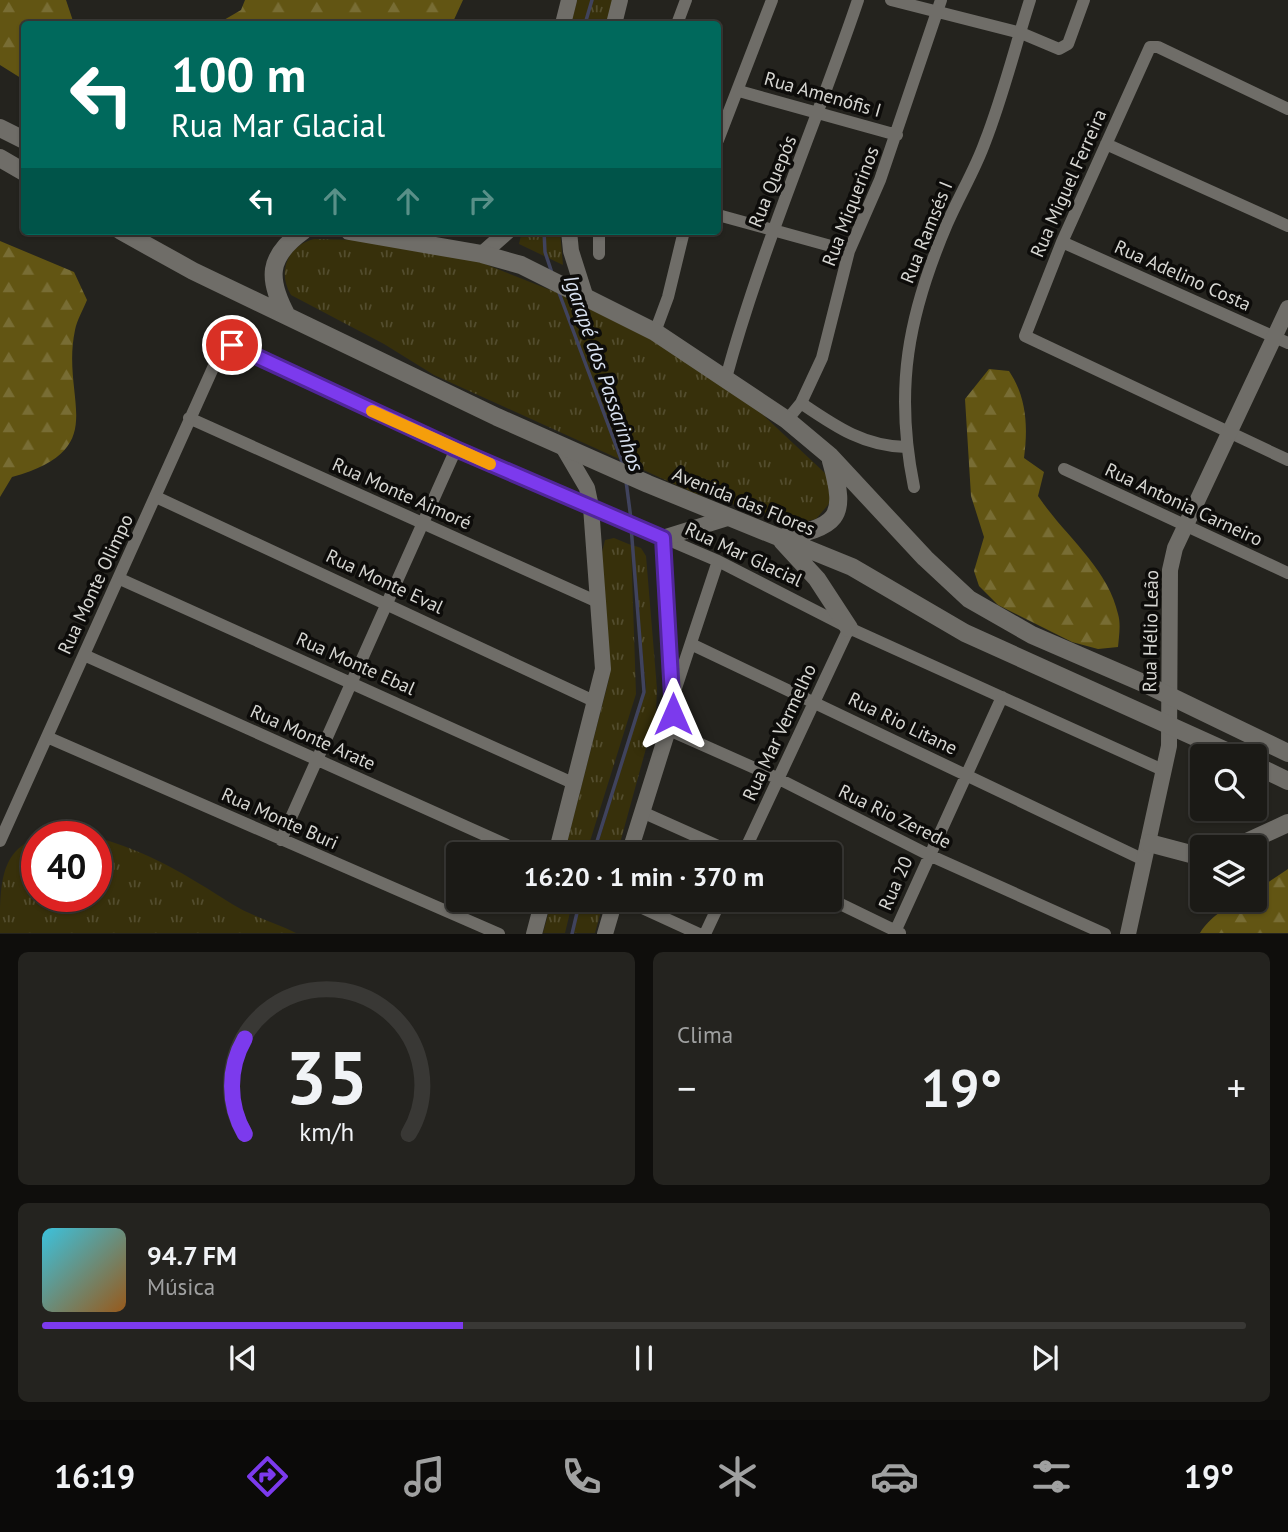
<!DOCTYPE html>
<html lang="pt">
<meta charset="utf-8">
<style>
body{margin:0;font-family:"PT Sans",sans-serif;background:#24231f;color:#f1f3f6;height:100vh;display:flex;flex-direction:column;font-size:26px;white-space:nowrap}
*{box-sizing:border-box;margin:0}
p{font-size:23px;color:#a0a1a1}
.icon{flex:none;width:38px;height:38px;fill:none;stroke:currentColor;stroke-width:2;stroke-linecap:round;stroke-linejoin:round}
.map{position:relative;height:934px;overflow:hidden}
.details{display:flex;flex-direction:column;gap:18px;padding:18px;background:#0f0e0c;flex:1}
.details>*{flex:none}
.banner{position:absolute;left:21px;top:21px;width:700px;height:214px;border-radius:7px;box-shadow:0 2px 5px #0004,0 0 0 2px #393835;background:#00695c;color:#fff;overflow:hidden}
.controls{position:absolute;left:1190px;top:744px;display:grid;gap:14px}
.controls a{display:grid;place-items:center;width:77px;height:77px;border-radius:7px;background:#1b1a16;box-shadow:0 2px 5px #0004,0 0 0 2px #393835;font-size:35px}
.speed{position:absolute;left:21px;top:821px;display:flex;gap:14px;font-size:35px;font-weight:700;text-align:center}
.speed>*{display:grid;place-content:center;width:91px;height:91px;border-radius:50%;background:#1b1a16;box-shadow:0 2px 5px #0004,0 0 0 2px #393835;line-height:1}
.speed .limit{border:10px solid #d22;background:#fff;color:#111}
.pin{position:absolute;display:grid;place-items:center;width:60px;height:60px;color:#fff;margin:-30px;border:4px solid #fff;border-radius:50%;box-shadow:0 2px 7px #0007}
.me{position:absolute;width:77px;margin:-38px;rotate:0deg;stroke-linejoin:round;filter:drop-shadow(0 0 5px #0008)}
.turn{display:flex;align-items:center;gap:24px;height:147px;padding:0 35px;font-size:32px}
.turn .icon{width:91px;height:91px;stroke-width:2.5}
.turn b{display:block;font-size:49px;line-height:60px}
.lanes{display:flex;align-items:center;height:66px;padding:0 35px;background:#0003;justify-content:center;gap:35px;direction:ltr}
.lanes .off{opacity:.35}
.big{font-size:52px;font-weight:600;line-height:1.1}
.details .tile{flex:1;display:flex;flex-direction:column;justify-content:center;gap:10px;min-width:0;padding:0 24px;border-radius:10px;background:#24231f}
.details .dial{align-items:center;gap:0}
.dial svg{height:182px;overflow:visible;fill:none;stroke:#393835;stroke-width:7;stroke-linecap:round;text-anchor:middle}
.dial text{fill:#f1f3f6;stroke:none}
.song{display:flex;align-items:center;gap:21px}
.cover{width:84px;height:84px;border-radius:10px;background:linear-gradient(135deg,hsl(190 70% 55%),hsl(30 70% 35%))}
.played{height:7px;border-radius:4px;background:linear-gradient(90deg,#7c3aed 35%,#393835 35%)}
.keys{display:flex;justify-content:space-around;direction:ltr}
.heat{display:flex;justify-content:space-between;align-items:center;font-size:38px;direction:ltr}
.details .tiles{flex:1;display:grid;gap:18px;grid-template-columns:1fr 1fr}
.tile:last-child{grid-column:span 2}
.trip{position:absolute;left:446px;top:842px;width:396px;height:70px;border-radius:7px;background:#1b1a16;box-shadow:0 2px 5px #0004,0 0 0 2px #393835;font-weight:600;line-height:70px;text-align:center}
.dock{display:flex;height:112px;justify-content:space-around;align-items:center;background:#0b0a09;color:#a0a1a1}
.dock .icon{width:49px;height:49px}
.dock .current{color:#7c3aed}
.dock b{font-size:32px;color:#f1f3f6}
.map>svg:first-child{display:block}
.grass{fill:url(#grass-tufts)}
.forest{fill:url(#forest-firs)}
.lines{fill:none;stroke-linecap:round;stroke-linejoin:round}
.stream{stroke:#40435d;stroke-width:3.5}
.minor{stroke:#6f6d68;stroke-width:12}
.tertiary{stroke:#6f6d68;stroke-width:16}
.secondary{stroke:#6f6d68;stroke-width:18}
.route-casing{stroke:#51269a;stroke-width:18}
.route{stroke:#7c3aed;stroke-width:12}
.slow{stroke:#f59e0b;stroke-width:12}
.labels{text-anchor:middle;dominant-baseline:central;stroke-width:7;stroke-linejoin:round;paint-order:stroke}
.street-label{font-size:19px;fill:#d7d7d3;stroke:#0d0c0a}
.water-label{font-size:21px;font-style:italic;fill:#d9e2f1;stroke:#0d0c0a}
</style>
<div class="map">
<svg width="1288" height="934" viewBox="0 0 1288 934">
<defs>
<pattern id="grass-tufts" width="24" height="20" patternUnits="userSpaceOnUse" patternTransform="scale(1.75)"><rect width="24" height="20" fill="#37300b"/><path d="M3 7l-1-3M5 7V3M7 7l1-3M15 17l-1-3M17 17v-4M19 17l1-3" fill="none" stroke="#534d2e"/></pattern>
<pattern id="forest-firs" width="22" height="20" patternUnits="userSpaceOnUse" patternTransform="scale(1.75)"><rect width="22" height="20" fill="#625513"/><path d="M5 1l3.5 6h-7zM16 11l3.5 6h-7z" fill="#786d34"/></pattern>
</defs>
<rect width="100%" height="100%" fill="#24231e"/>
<!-- grass -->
<path class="grass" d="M577,0H614L608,24H571Z
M522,231H560L563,265L519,244Z
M314,239L360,240L475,260L578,301L651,339L760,412L827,475L831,499L828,505L816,519L798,523L694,493L434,375L384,344L291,295C277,272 287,246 314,239Z
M614,538L631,545L636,694L586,854H564L609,679L602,552L605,540Z
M632,545L641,548L646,556L657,689L656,712L617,854H595L646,688Z
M64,833L95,836H37V896H96V837C151,853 185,874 232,904C251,916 276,923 296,933H0C0,875 0,838 64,833Z
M552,900H573L565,933H543Z
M582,900H604L595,933H573Z"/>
<!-- forest -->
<path class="forest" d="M0,0H66L74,24H24V80L0,65Z
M245,0H463L452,24H217L241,10Z
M0,241L74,272L87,300C83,310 77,320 75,330C60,401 114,448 12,477L0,497Z
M989,369L1009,371C1027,398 1028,427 1024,458L1044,472L1038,496C1064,535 1108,568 1118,614C1121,624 1119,636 1118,647L1098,649L1072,642L998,605L979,586L974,571L984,537L971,496L965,399Z
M1288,869V933H1200C1210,916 1234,900 1255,900V891Z"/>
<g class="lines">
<!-- stream -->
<path class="stream" d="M585,24L592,0
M544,231L545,252L552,273
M558,290L624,467
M626,481L631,519
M593,854L644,692L631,526
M572,934L580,900"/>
<!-- minor -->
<path class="minor" d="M891,0L1021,33L1059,49L1068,44L1084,0
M677,24L686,0
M739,91L897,135
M1288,109L1158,47H1150L1062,242L1025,336L1288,460
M718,140L772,0
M1106,144L1288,226
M718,215L849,251
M1062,242L1288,343
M599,254V231
M655,332L668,297L684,231
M726,378C761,249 815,127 858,0
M801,403C835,426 863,446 906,447
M189,418L600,603
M787,420L801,403L822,358L849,251L880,180L941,0
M1064,469L1288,573
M914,487C894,389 908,315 947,224C959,196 975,170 985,142C1003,96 1015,47 1030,0
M156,497L596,702
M120,579L575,784
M693,645L1144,860
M84,655L527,854
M674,694L718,561
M669,730L777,778L929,855L1105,934
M47,737L499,934
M642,812L736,854
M281,840L456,449
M0,841L222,348L226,345L456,449L718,561L849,628L1165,771
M743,854L849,628
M830,899L900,933
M625,900L699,934
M705,934L721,900
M894,934L1002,697"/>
<!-- tertiary -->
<path class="tertiary" d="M563,24L569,0
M614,24L620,0
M569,231L571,251L585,295
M482,254L508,231
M556,854L603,669L591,507L587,488L563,447
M629,854L673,714L663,538L727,518
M534,934L543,900
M605,934L615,900
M1128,934L1169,746L1170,570L1175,548L1288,308"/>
<!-- secondary -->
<path class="secondary" d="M0,128L24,140
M0,158L24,172
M121,231L193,271L497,417L648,484L852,567L965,633L1237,756
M349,231L482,254L521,265L655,332L787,420L830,456L925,558L969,599L1032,635L1143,683L1288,753
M287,316C267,279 267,257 303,231
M780,538C837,526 848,520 831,461
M782,541L817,579L849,628
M1255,765L1288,781
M1149,843L1202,857
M1236,847L1288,823"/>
</g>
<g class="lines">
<!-- route casing -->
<g class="route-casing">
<path id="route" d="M232,345L456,449L663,538L673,714"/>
</g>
<!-- route -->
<use href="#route" class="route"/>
<!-- slow -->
<path class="slow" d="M372,411L490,464"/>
</g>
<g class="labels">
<!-- street labels -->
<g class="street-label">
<text transform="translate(823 94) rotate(16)">Rua Amenófis I</text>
<text transform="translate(772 181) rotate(-68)">Rua Quepós</text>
<text transform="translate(1068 183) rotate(-66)">Rua Miguel Ferreira</text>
<text transform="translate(850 206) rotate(-69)">Rua Miquerinos</text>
<text transform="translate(926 232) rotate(-68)">Rua Ramsés I</text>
<text transform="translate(1183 275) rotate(24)">Rua Adelino Costa</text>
<text transform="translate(402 493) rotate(24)">Rua Monte Aimoré</text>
<text transform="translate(744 501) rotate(22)">Avenida das Flores</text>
<text transform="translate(1184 504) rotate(25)">Rua Antonia Carneiro</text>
<text transform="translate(744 554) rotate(25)">Rua Mar Glacial</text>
<text transform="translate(385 581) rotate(25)">Rua Monte Eval</text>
<text transform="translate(95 584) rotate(-65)">Rua Monte Olimpo</text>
<text transform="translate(1150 631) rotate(-89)">Rua Hélio Leão</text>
<text transform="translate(356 663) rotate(24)">Rua Monte Ebal</text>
<text transform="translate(903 723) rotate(26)">Rua Rio Litane</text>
<text transform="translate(779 732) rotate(-65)">Rua Mar Vermelho</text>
<text transform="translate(313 737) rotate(24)">Rua Monte Arate</text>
<text transform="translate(895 816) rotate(26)">Rua Rio Zerede</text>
<text transform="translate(280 818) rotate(24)">Rua Monte Buri</text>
<text transform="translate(895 883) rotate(-66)">Rua 20</text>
</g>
<!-- water labels -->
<g class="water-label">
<text transform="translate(604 373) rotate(71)">Igarapé dos Passarinhos</text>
</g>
</g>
</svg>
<div class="controls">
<a><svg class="icon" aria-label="search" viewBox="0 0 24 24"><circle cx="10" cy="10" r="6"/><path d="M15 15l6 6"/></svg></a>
<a><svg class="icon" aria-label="layers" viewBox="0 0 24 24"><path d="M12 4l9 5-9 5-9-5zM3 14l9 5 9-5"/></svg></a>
</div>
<div class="speed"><div class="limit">40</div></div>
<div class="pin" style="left:232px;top:345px;background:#d93025"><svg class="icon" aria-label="arrive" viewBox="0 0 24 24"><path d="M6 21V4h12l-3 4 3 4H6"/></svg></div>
<svg class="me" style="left:673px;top:714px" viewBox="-20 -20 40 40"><path d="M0-17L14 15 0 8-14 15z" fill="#7c3aed" stroke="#fff" stroke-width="4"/></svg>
<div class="trip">16:20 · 1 min · 370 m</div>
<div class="banner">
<div class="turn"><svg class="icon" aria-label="left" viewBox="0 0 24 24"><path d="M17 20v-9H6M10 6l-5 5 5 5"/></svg><div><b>100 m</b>Rua Mar Glacial</div></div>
<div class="lanes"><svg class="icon" aria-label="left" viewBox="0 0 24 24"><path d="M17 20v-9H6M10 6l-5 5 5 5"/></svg><svg class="icon off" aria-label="ahead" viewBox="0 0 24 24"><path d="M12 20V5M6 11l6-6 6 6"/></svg><svg class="icon off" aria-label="ahead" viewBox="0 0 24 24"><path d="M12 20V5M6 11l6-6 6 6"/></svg><svg class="icon off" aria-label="right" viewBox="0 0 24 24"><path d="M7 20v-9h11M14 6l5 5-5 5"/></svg></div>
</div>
</div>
<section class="details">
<div class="tiles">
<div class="tile dial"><svg viewBox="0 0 100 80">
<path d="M14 69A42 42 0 1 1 86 69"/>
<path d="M14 69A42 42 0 0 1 14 27" stroke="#7c3aed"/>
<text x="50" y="56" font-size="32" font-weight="700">35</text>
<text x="50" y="72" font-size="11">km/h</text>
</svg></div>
<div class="tile"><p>Clima</p>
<div class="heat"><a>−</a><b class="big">19°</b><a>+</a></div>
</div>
<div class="tile">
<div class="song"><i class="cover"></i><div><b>94.7 FM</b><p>Música</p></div></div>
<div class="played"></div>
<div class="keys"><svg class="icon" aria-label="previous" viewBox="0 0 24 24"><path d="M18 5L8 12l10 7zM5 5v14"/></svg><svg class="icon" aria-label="pause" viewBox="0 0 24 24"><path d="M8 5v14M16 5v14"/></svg><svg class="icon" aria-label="next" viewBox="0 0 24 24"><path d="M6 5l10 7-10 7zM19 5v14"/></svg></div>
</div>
</div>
</section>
<nav class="dock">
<b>16:19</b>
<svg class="icon current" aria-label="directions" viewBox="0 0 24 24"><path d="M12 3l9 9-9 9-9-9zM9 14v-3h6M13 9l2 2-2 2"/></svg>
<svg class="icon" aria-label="music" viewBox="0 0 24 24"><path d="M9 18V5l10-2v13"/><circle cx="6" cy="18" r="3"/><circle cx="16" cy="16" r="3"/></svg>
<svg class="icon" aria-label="phone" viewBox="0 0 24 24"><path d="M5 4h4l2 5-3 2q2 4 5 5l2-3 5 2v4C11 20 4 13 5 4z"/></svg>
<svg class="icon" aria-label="climate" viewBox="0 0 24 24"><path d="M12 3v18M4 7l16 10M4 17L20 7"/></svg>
<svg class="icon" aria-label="car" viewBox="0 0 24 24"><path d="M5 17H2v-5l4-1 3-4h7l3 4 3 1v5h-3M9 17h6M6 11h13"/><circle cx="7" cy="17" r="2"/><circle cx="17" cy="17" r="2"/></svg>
<svg class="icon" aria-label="filters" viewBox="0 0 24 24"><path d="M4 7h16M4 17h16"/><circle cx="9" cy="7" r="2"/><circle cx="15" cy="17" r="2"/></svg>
<b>19°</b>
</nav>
